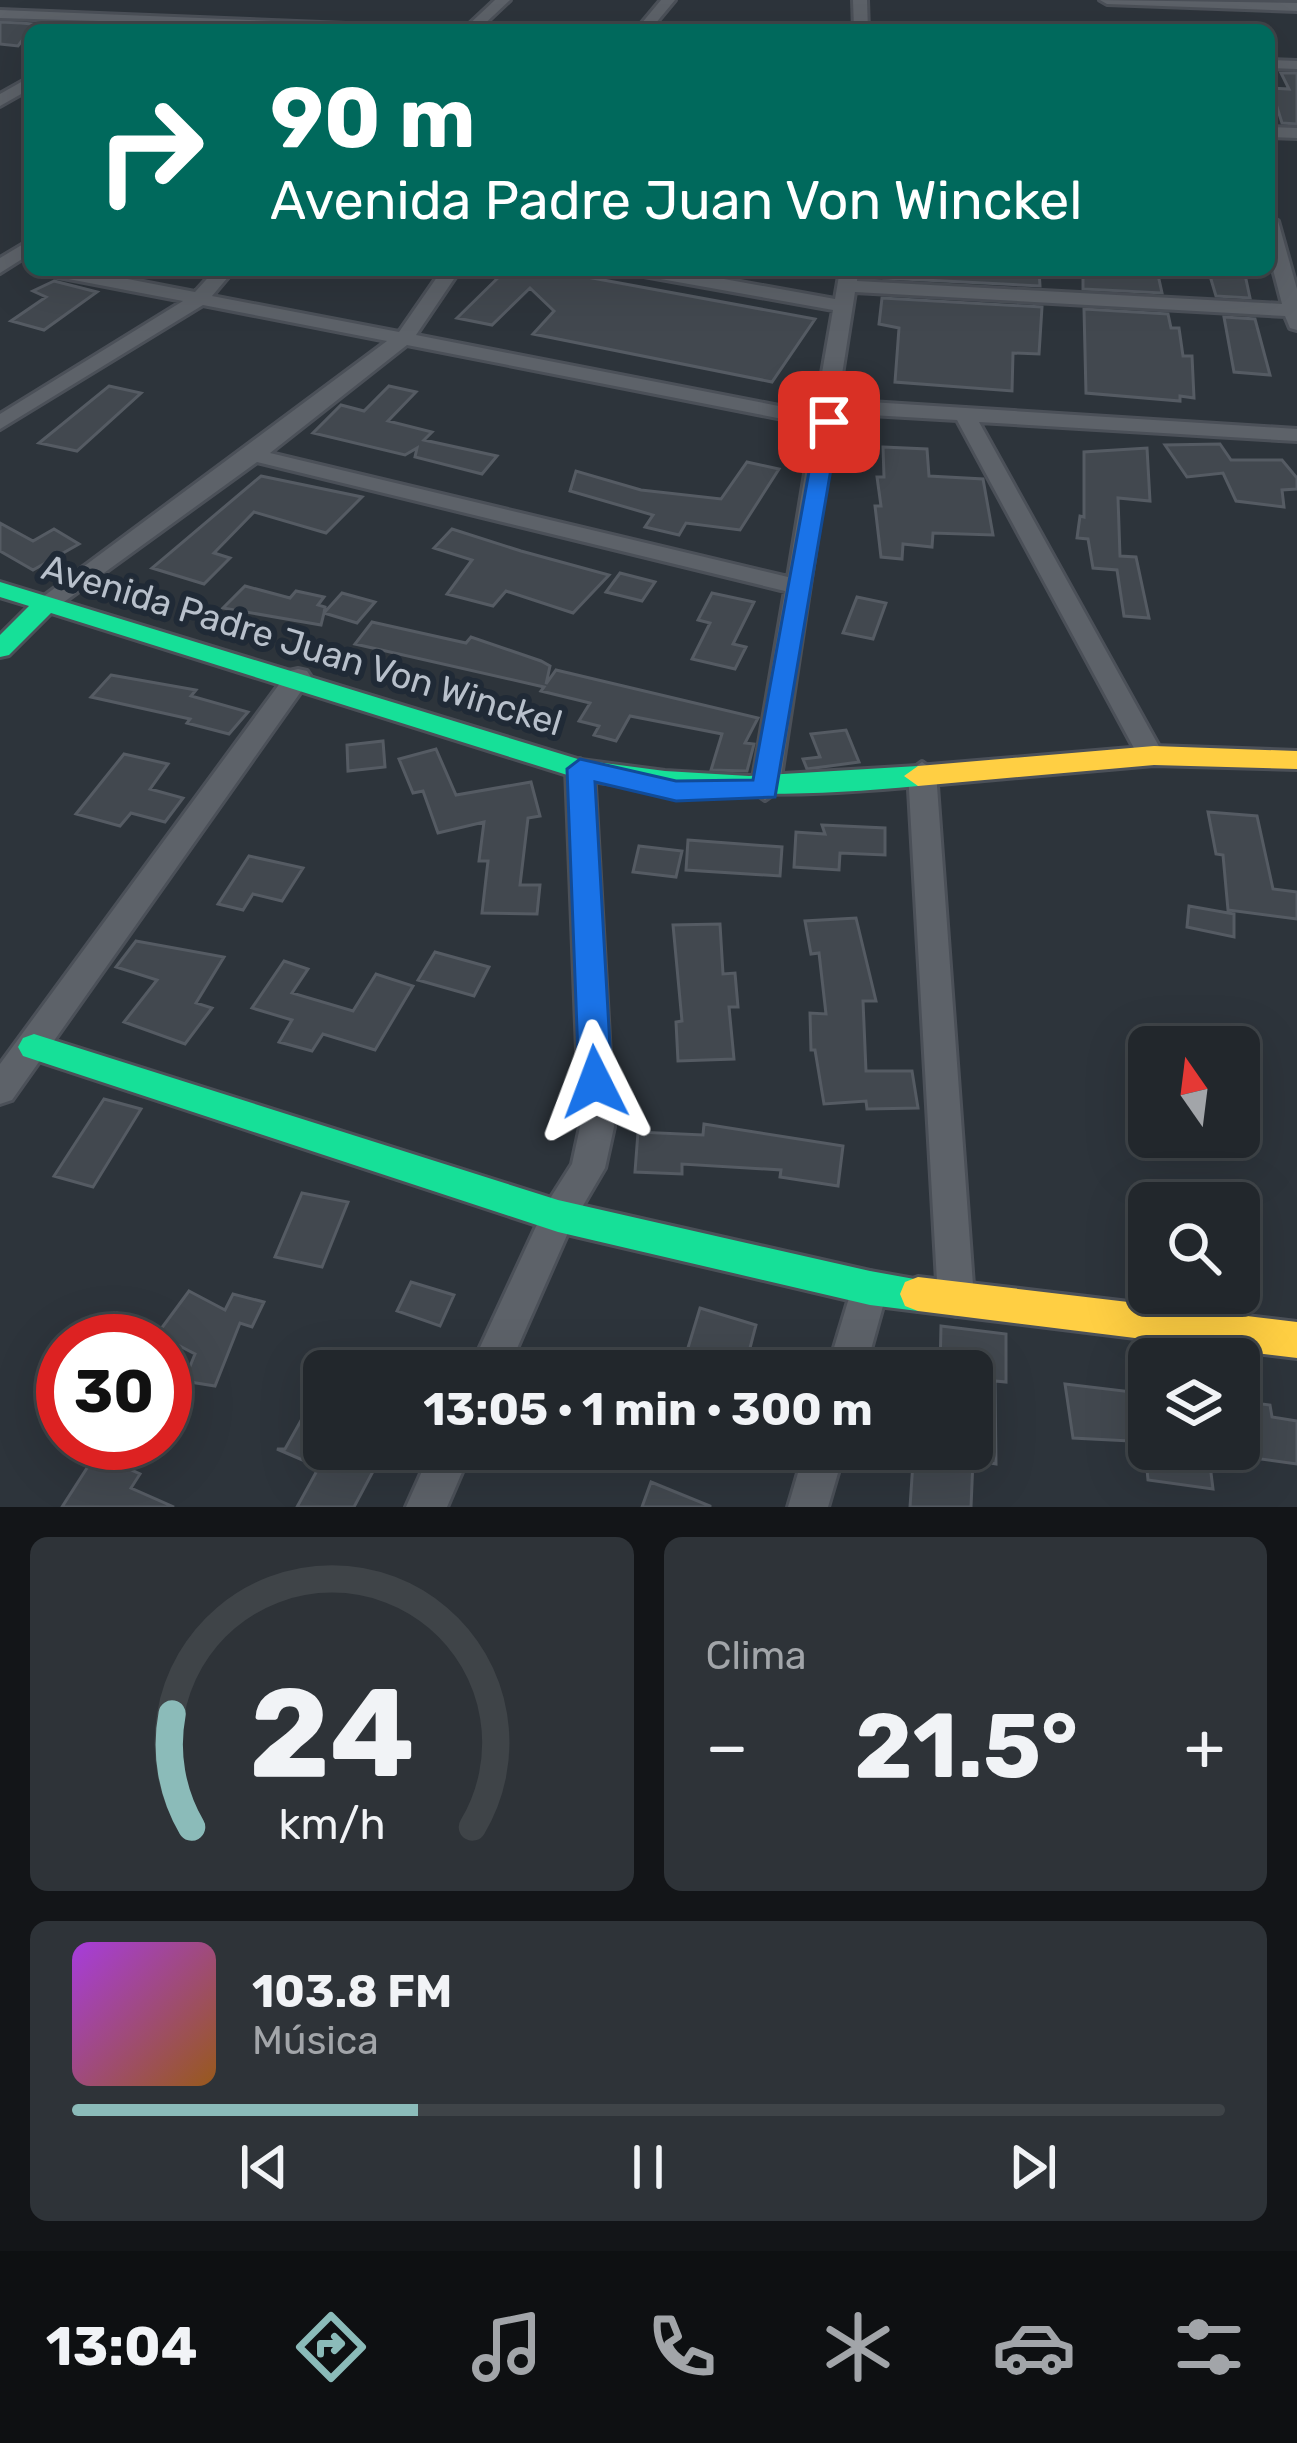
<!DOCTYPE html>
<html lang="es">
<meta charset="utf-8">
<style>
body{margin:0;font-family:Rubik,sans-serif;background:#2e3338;color:#f1f3f6;height:100vh;display:flex;flex-direction:column;font-size:45px;white-space:nowrap}
*{box-sizing:border-box;margin:0}
p{font-size:39px;color:#a2a5a9}
.icon{flex:none;width:66px;height:66px;fill:none;stroke:currentColor;stroke-width:2;stroke-linecap:round;stroke-linejoin:round}
.map{position:relative;height:1507px;overflow:hidden}
.details{display:flex;flex-direction:column;gap:30px;padding:30px;background:#131518;flex:1}
.details>*{flex:none}
.hud{position:absolute;left:24px;top:24px;width:1251px;height:252px;border-radius:18px;box-shadow:0 12px 48px #0002,0 0 0 3px #3f4448;background:#00695c;color:#fff;overflow:hidden}
.needle{width:78px;rotate:346deg}
.buttons{position:absolute;left:1128px;top:1026px;display:grid;gap:24px}
.buttons a{display:grid;place-items:center;width:132px;height:132px;border-radius:18px;background:#22272c;box-shadow:0 12px 48px #0002,0 0 0 3px #3f4448;font-size:60px}
.speed{position:absolute;left:36px;top:1314px;display:flex;gap:24px;font-size:60px;font-weight:700;text-align:center}
.speed>*{display:grid;place-content:center;width:156px;height:156px;border-radius:50%;background:#22272c;box-shadow:0 12px 48px #0002,0 0 0 3px #3f4448;line-height:1}
.speed .limit{border:18px solid #d22;background:#fff;color:#111}
.pin{position:absolute;display:grid;place-items:center;width:102px;height:102px;color:#fff;margin:-51px;border-radius:24px;box-shadow:0 6px 18px #0006}
.me{position:absolute;width:132px;margin:-66px;rotate:357deg;stroke-linejoin:round;filter:drop-shadow(0 0 9px #0008)}
.turn{display:flex;align-items:center;gap:42px;height:252px;padding:0 48px;font-size:54px}
.turn .icon{width:156px;height:156px;stroke-width:2.5}
.turn b{display:block;font-size:84px;line-height:102px}
.big{font-size:90px;font-weight:700;line-height:1.1}
.details .tile{flex:1;display:flex;flex-direction:column;justify-content:center;gap:18px;min-width:0;padding:0 42px;border-radius:18px;background:#2e3338}
.details .dial{align-items:center;gap:0}
.dial svg{height:312px;overflow:visible;fill:none;stroke:#3f4448;stroke-width:7;stroke-linecap:round;text-anchor:middle}
.dial text{fill:#f1f3f6;stroke:none}
.song{display:flex;align-items:center;gap:36px}
.cover{width:144px;height:144px;border-radius:18px;background:linear-gradient(135deg,hsl(280 70% 55%),hsl(30 70% 35%))}
.played{height:12px;border-radius:6px;background:linear-gradient(90deg,#8bbbb9 30%,#3f4448 30%)}
.keys{display:flex;justify-content:space-around;direction:ltr}
.heat{display:flex;justify-content:space-between;align-items:center;font-size:66px;direction:ltr}
.details .tiles{flex:1;display:grid;gap:30px;grid-template-columns:1fr 1fr}
.tile:last-child{grid-column:span 2}
.trip{position:absolute;left:303px;top:1350px;width:690px;height:120px;border-radius:18px;background:#22272c;box-shadow:0 12px 48px #0002,0 0 0 3px #3f4448;font-weight:700;line-height:120px;text-align:center}
.tab-bar{display:flex;height:192px;justify-content:space-around;align-items:center;background:#0e1012;color:#a2a5a9}
.tab-bar .icon{width:84px;height:84px}
.tab-bar .current{color:#8bbbb9}
.tab-bar b{font-size:54px;color:#f1f3f6}
.map>svg:first-child{display:block}
.building{fill:#42484f;stroke:#555b63;stroke-width:3}
.lines{fill:none;stroke-linecap:round;stroke-linejoin:round}
.street-casing{stroke:#4b5058;stroke-width:6}
.fast-casing{stroke:#4b5058;stroke-width:6}
.slow-casing{stroke:#4b5058;stroke-width:6}
.street{fill:#5d6269;fill-rule:evenodd}
.fast{fill:#16e098;fill-rule:evenodd}
.slow{fill:#ffcf43;fill-rule:evenodd}
.route{fill:#1a73e8;stroke:#114b97;stroke-width:3}
.labels{text-anchor:middle;dominant-baseline:central;stroke-width:12;stroke-linejoin:round;paint-order:stroke}
.street-label{font-size:36px;fill:#b8c0cb;stroke:#202a36}
</style>
<div class="map">
<svg width="1297" height="1507" viewBox="0 0 1297 1507">
<rect width="100%" height="100%" fill="#2d343b"/>
<!-- building -->
<path class="building" d="M0,22L21,23L44,25L30,30L18,46L0,44Z
M1281,73H1297V124L1282,123L1271,88L1289,89Z
M506,270H549L815,319L772,382L533,334L554,311L530,288L492,325L457,318Z
M885,270H1039L1040,286L884,278Z
M1083,270L1158,275L1162,293L1083,289Z
M1219,270H1244L1250,298L1216,296L1210,276L1221,277Z
M54,281L97,292L44,330L11,321L46,297L33,291Z
M882,298L1042,307L1039,354L1013,353L1012,391L895,382L899,328L879,324Z
M1084,309L1168,314L1171,328H1179L1183,356H1192L1194,398L1180,396V401L1086,393Z
M1224,317L1255,319L1270,375L1234,372Z
M109,386L141,393L77,451L39,443Z
M389,386L416,392L388,421L432,432L424,440L497,456L482,474L415,457L417,448L405,455L313,433L341,405L364,411Z
M1220,444L1231,460H1282L1297,478V489L1282,490L1284,507L1236,501L1223,473L1187,477L1165,445Z
M883,447L927,449L929,476L983,479L993,535L933,533L932,547L903,544L902,559L881,557L875,506H881L877,477H884Z
M1147,448L1150,501L1118,498L1120,556L1136,557L1149,618L1124,616L1117,570L1093,568L1088,539L1077,538L1080,516L1084,517V452Z
M747,462L779,469L740,530L686,523L679,535L645,527L653,515L570,491L576,471L641,490L721,499Z
M261,476L362,497L326,533L254,512L214,553L230,558L204,584L152,568Z
M0,523L33,541L54,529L79,544L33,570L0,551Z
M452,529L521,551L609,575L573,613L506,591L493,606L447,594L472,560L434,548Z
M620,573L655,582L642,601L606,592Z
M245,586L290,598L296,591L324,597L318,605L325,607L324,613L342,593L375,602L357,623L324,613L321,625L223,608Z
M712,593L754,602L733,644L746,647L735,669L692,659L710,623L698,620Z
M857,597L886,603L873,639L843,633Z
M372,622L466,643L471,637L541,661L550,666L546,684L556,670L758,718L745,743L754,744L747,771L711,770L722,734L630,716L616,741L594,735L599,726L579,721L590,703L541,691L544,687L355,644Z
M111,675L196,690L191,696L248,712L229,734L187,723L190,719L91,697Z
M846,730L859,762L807,769L803,759L820,757L811,734Z
M383,741L385,767L348,771L347,745Z
M436,749L456,795L531,782L540,816L528,818L520,885H540L537,914L482,913L488,861H479L484,822L438,833L423,791L413,793L399,759Z
M124,754L168,764L150,789L183,798L165,822L131,813L120,826L76,814Z
M1208,812L1257,816L1273,889L1297,892V919L1228,910L1223,855L1216,854Z
M822,825L885,828V855L840,853L839,870L794,867L796,832L825,834Z
M688,840L782,847L780,876L686,870Z
M639,846L682,851L676,877L633,872Z
M249,856L303,868L282,901L253,894L243,910L218,904Z
M1189,906L1234,914V937L1187,927Z
M856,918L876,1001H863L866,1071H912L918,1108L867,1109L866,1101L824,1104L815,1050H811L810,1013L826,1014L819,953L811,954L805,921Z
M720,924L723,974L735,973L738,1007H729L734,1059L678,1061L676,1022L682,1021L673,925Z
M136,941L224,957L196,1003L212,1008L185,1044L124,1022L157,980L116,967Z
M435,952L489,967L474,996L418,980Z
M284,961L308,969L292,993L353,1011L376,974L413,986L375,1050L323,1034L312,1051L279,1042L292,1020L252,1008Z
M104,1099L141,1109L93,1187L54,1176Z
M704,1124L843,1146L838,1186L780,1177L781,1170L682,1164V1174L635,1172L638,1132L703,1135Z
M302,1193L348,1202L322,1267L275,1257Z
M411,1282L454,1295L440,1326L397,1311Z
M189,1291L225,1310L233,1294L264,1302L252,1327L240,1323L215,1386L184,1381L195,1354L170,1341H95L117,1313L158,1333Z
M700,1308L756,1325L744,1371H696L701,1356L687,1351Z
M941,1326L1006,1334V1382L995,1381L996,1464L973,1460L971,1507H910L913,1462L937,1467V1449H972V1371H940Z
M1065,1384L1149,1394V1442L1073,1438Z
M1239,1401L1270,1405L1272,1417L1297,1421V1464L1239,1456Z
M308,1408L324,1415V1449H385L354,1507H297L319,1467L277,1449H285Z
M1145,1449H1208L1213,1489L1148,1480Z
M96,1454L140,1474L131,1488L174,1507H62Z
M651,1482L710,1506V1507H642Z"/>
<g class="lines">
<!-- street casing -->
<g class="street-casing">
<path id="street" d="M495,0H510L478,30H463Z
M661,0H675L650,30H636Z
M853,0H867L868,30H854Z
M1100,0L1297,3V11L1107,4Z
M0,10L395,26L402,30L0,18Z
M1269,60L1297,61V69L1269,68Z
M30,77V89L0,106V94Z
M1269,127L1297,128V138L1269,137Z
M1269,216L1278,221L1297,289V330L1290,328L1285,316L855,292L838,400L1297,429V441L979,422L1161,750L1158,757H1138L1135,750L957,420L836,413L840,422L834,427L779,790L765,800L751,790L785,591L257,462L57,607H39L36,602L387,341L203,305L0,429V414L183,301L53,276L44,270H81L195,292L215,270H234L212,296L399,332L442,270H460L416,335L815,413L833,310L644,276L635,270H674L835,299L840,270H858L857,281L1282,304L1269,254ZM407,345L813,425L788,577L270,453Z
M30,240V254L0,273V258Z
M298,669L307,671L311,677L307,683L12,1100L0,1104V1064L289,671Z
M580,759L594,769L614,1127L605,1168L571,1226L507,1371H469L546,1205L572,1164L580,1127L566,769Z
M922,762L936,772L974,1299L969,1311L956,1316L943,1311L938,1299L908,772Z
M870,1271L883,1276L888,1288L865,1371H827L852,1288L857,1276Z
M432,1449H472L447,1507H406Z
M805,1449H845L828,1507H788Z"/>
</g>
<!-- fast casing -->
<g class="fast-casing">
<path id="fast" d="M0,582L581,760L665,771L749,776L918,766L932,776L918,786C804,797 693,798 580,779L51,613L9,655L0,657V635L29,606L0,597Z
M34,1034L558,1200L870,1271L931,1282L936,1294L931,1306L918,1311L870,1305L558,1232L23,1056L18,1047L23,1038Z"/>
</g>
<!-- slow casing -->
<g class="slow-casing">
<path id="slow" d="M1154,746L1297,751V769L1154,765L918,786L904,776L918,766Z
M918,1277L1297,1322V1358L918,1311L905,1306L900,1294L905,1282Z"/>
</g>
<!-- street -->
<use href="#street" class="street"/>
<!-- fast -->
<use href="#fast" class="fast"/>
<!-- slow -->
<use href="#slow" class="slow"/>
</g>
<!-- route -->
<path class="route" d="M829,416L839,422L775,797L676,801L595,782L612,1082L607,1092H583L579,1082L567,769L580,759L676,781L753,780L818,422Z"/>
<g class="labels">
<!-- street labels -->
<g class="street-label">
<text transform="translate(302 645) rotate(17)">Avenida Padre Juan Von Winckel</text>
</g>
</g>
</svg>
<div class="buttons">
<a><svg class="needle" viewBox="-14 -14 28 28"><path d="M0-13l5 13h-10z" fill="#e53935"/><path d="M0 13l5-13h-10z" fill="#a2a5a9"/></svg></a>
<a><svg class="icon" aria-label="search" viewBox="0 0 24 24"><circle cx="10" cy="10" r="6"/><path d="M15 15l6 6"/></svg></a>
<a><svg class="icon" aria-label="layers" viewBox="0 0 24 24"><path d="M12 4l9 5-9 5-9-5zM3 14l9 5 9-5"/></svg></a>
</div>
<div class="speed"><div class="limit">30</div></div>
<div class="pin" style="left:829px;top:422px;background:#d93025"><svg class="icon" aria-label="arrive" viewBox="0 0 24 24"><path d="M6 21V4h12l-3 4 3 4H6"/></svg></div>
<svg class="me" style="left:595px;top:1082px" viewBox="-20 -20 40 40"><path d="M0-17L14 15 0 8-14 15z" fill="#1a73e8" stroke="#fff" stroke-width="4"/></svg>
<div class="trip">13:05 · 1 min · 300 m</div>
<div class="hud">
<div class="turn"><svg class="icon" aria-label="right" viewBox="0 0 24 24"><path d="M7 20v-9h11M14 6l5 5-5 5"/></svg><div><b>90 m</b>Avenida Padre Juan Von Winckel</div></div>
</div>
</div>
<section class="details">
<div class="tiles">
<div class="tile dial"><svg viewBox="0 0 100 80">
<path d="M14 69A42 42 0 1 1 86 69"/>
<path d="M14 69A42 42 0 0 1 9 40" stroke="#8bbbb9"/>
<text x="50" y="56" font-size="32" font-weight="700">24</text>
<text x="50" y="72" font-size="11">km/h</text>
</svg></div>
<div class="tile"><p>Clima</p>
<div class="heat"><a>−</a><b class="big">21.5°</b><a>+</a></div>
</div>
<div class="tile">
<div class="song"><i class="cover"></i><div><b>103.8 FM</b><p>Música</p></div></div>
<div class="played"></div>
<div class="keys"><svg class="icon" aria-label="previous" viewBox="0 0 24 24"><path d="M18 5L8 12l10 7zM5 5v14"/></svg><svg class="icon" aria-label="pause" viewBox="0 0 24 24"><path d="M8 5v14M16 5v14"/></svg><svg class="icon" aria-label="next" viewBox="0 0 24 24"><path d="M6 5l10 7-10 7zM19 5v14"/></svg></div>
</div>
</div>
</section>
<nav class="tab-bar">
<b>13:04</b>
<svg class="icon current" aria-label="directions" viewBox="0 0 24 24"><path d="M12 3l9 9-9 9-9-9zM9 14v-3h6M13 9l2 2-2 2"/></svg>
<svg class="icon" aria-label="music" viewBox="0 0 24 24"><path d="M9 18V5l10-2v13"/><circle cx="6" cy="18" r="3"/><circle cx="16" cy="16" r="3"/></svg>
<svg class="icon" aria-label="phone" viewBox="0 0 24 24"><path d="M5 4h4l2 5-3 2q2 4 5 5l2-3 5 2v4C11 20 4 13 5 4z"/></svg>
<svg class="icon" aria-label="climate" viewBox="0 0 24 24"><path d="M12 3v18M4 7l16 10M4 17L20 7"/></svg>
<svg class="icon" aria-label="car" viewBox="0 0 24 24"><path d="M5 17H2v-5l4-1 3-4h7l3 4 3 1v5h-3M9 17h6M6 11h13"/><circle cx="7" cy="17" r="2"/><circle cx="17" cy="17" r="2"/></svg>
<svg class="icon" aria-label="filters" viewBox="0 0 24 24"><path d="M4 7h16M4 17h16"/><circle cx="9" cy="7" r="2"/><circle cx="15" cy="17" r="2"/></svg>
</nav>
